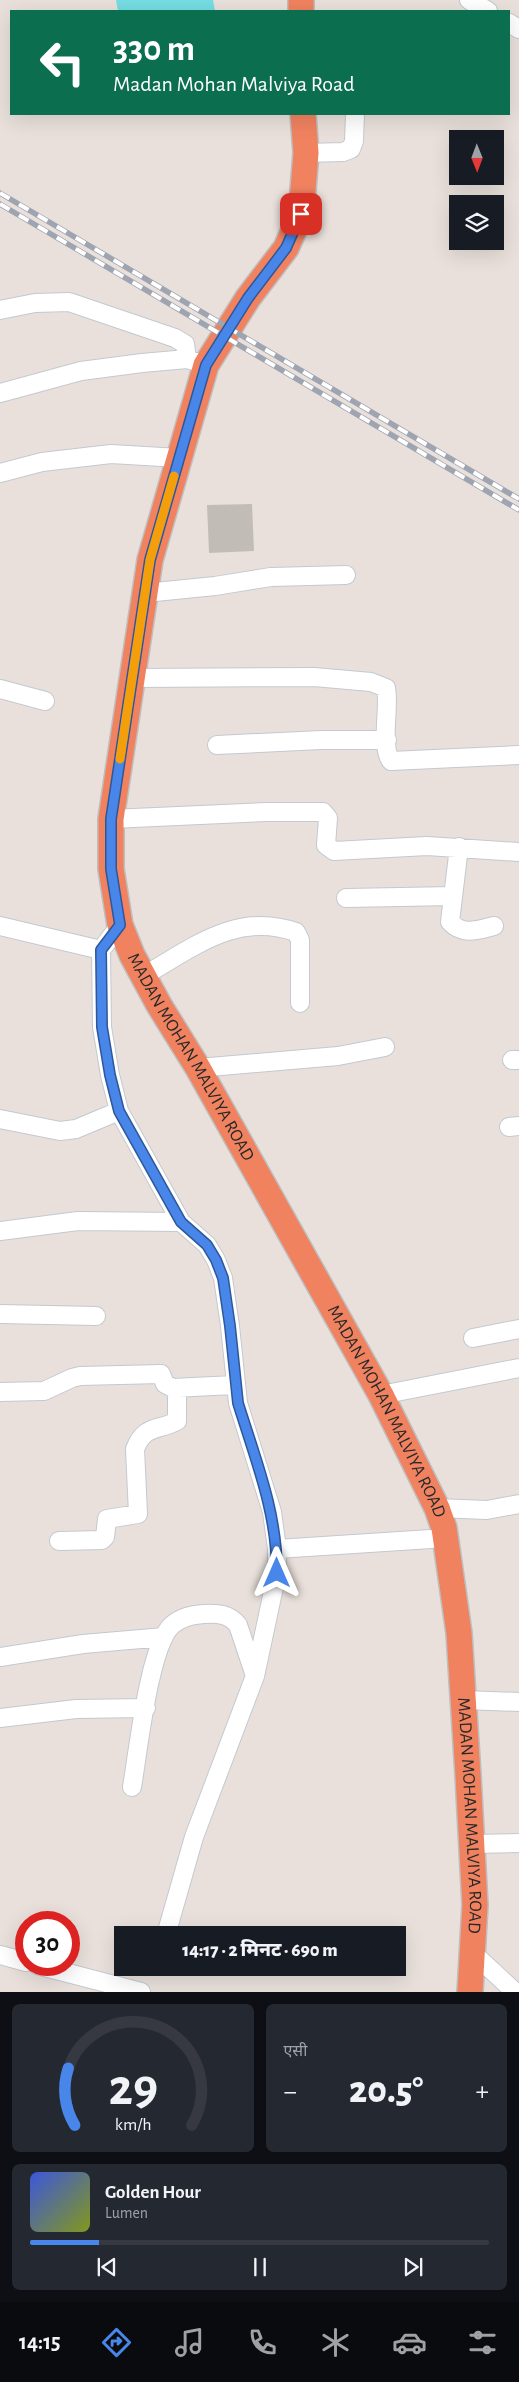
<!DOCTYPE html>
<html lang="hi">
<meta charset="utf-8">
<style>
body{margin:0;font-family:"Alegreya Sans","Noto Sans Devanagari",sans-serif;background:#242831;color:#f1f3f6;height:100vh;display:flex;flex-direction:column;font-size:19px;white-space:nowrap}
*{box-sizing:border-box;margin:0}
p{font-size:16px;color:#9ea1a6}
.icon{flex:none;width:28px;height:28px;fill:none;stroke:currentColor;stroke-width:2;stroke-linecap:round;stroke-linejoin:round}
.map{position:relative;height:1992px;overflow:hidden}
.details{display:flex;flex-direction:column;gap:12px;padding:12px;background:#0d0f14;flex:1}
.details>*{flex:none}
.banner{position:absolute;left:10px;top:10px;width:500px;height:105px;border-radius:0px;box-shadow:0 5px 20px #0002;background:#0b6e4f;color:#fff;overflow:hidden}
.needle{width:32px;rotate:179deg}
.tools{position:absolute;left:449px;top:130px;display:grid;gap:10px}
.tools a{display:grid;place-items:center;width:55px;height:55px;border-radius:0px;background:#171b24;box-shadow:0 5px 20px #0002;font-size:25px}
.speed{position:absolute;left:15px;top:1911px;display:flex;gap:10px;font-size:25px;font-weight:700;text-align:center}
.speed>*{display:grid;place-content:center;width:65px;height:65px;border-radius:50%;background:#171b24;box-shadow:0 5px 20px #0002;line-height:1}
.speed .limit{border:8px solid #d22;background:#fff;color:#111}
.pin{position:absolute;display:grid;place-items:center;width:42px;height:42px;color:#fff;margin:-21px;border-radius:10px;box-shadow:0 2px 8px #0006}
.me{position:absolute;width:55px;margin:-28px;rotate:0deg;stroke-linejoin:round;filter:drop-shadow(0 0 4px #0008)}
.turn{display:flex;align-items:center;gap:18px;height:105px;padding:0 20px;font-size:22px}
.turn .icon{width:65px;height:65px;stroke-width:2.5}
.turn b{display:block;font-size:35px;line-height:42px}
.big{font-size:38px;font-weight:800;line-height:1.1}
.details .card{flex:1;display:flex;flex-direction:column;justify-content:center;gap:8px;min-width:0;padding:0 18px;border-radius:8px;background:#242831}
.details .dial{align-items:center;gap:0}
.dial svg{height:130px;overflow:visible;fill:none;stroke:#363941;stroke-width:7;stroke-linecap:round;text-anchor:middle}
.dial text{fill:#f1f3f6;stroke:none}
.song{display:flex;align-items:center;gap:15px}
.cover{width:60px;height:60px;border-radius:8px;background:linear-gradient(135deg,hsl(230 70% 55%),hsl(70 70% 35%))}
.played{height:5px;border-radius:2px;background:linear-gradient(90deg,#4886ea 15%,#363941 15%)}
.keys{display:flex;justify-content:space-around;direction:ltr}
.heat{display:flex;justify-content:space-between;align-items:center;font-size:28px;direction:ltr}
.details .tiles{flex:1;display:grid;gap:12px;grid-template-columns:1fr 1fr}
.card:last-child{grid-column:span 2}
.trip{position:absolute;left:114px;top:1926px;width:292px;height:50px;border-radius:0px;background:#171b24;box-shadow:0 5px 20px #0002;font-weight:800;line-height:50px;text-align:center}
.tab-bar{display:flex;height:80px;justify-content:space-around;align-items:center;background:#090b0e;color:#9ea1a6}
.tab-bar .icon{width:35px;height:35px}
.tab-bar .on{color:#4886ea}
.tab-bar b{font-size:22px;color:#f1f3f6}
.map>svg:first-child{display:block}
.water{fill:#76dce3}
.building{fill:#c2bcb7}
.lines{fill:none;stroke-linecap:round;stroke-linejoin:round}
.minor-casing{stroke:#c3c9d1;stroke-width:20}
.highway-casing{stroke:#bebebe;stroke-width:28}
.minor{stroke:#fff;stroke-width:18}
.highway{stroke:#f08260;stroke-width:25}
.rail-casing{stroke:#9ea5b1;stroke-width:5.5}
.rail{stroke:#fff;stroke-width:4;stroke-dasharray:11;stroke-linecap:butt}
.route-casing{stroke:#2f5798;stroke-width:12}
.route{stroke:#4886ea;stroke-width:9}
.slow{stroke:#f59e0b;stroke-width:9}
.labels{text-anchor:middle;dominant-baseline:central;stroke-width:4;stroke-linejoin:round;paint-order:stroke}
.street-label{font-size:18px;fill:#282828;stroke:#fff}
</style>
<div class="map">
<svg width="519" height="1992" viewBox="0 0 519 1992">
<rect width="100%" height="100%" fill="#e9e0db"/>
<!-- water -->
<path class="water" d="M116,0H213L215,11H118Z"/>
<!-- building -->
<path class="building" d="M252,504L254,551L209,553L207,505Z"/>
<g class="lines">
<!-- minor casing -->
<g class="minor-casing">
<path id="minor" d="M469,0L488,11
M509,23L519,29
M306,153L343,152L351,149L354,141L355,114
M0,310L35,303L69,302L175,338L185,344L187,359
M0,393L81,371L142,363L187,359L206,365
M0,473L42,462L111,454L179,458
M145,593L215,586L271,577L346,575
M133,678L314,677L371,682L386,688C390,707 380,746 391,761L519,755
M0,689L45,701
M217,745L321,740H387
M111,819L266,812H323L328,818L326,845L334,851L427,846L519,852
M459,847L450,922C463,936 478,930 494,926
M346,898L453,896
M120,925L101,950L102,1027L110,1075L119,1111L181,1222L207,1245L216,1260L223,1278L230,1326L238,1403L272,1512L277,1549V1573L255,1676L194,1837L166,1935
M0,926L101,950
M143,976C193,948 236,911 296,932L300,940V1003
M512,1060H519
M198,1068L338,1056L385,1047
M0,1119L60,1131L76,1129L119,1111
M509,1127L519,1126
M0,1231L78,1221L181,1222
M0,1314L96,1316
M473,1338L519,1329
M0,1392L44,1391L72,1378L80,1376L161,1374L165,1384L173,1388L234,1385
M381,1395L519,1368
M437,1508L487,1510L519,1504
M59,1541L102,1540L105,1537L107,1519L138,1514L135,1449C145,1424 158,1431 177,1421V1388
M277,1549L446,1538
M0,1657L83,1644L164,1637
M464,1700L519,1702
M0,1718L76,1709L146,1708
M132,1787C138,1753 149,1646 172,1625C182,1617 191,1615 204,1614C218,1613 229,1614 238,1625L255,1676
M472,1844L519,1843
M474,1954L515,1992
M0,1955L26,1962
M37,1965L141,1992"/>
</g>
<!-- highway casing -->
<g class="highway-casing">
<g id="highway">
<path d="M301,11V0"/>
<path id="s1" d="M303,114L306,153L301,214L286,248L248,298L206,365L150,560L111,819V869L120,925L132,955L159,1005L198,1068L381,1395L437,1508L444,1528L459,1633L468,1775L475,1905L470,1992"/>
</g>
</g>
<!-- minor -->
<use href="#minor" class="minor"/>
<!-- highway -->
<use href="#highway" class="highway"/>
<!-- rail casing -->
<g class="rail-casing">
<path id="rail" d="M0,193L519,499
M0,204L519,510"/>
</g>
<!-- rail -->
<use href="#rail" class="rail"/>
</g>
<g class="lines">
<!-- route casing -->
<g class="route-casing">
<path id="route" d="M277,1573C277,1512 256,1461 238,1403L230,1326L223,1278L216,1260L207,1245L181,1222L119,1111L110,1075L102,1027L101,950L120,925L111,869V819L150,560L206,365L248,298L286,248L301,214"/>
</g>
<!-- route -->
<use href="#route" class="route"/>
<!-- slow -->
<path class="slow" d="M120,759L150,560L174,476"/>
</g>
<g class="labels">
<!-- street labels -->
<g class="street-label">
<text stroke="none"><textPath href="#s1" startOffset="1001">MADAN MOHAN MALVIYA ROAD</textPath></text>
<text stroke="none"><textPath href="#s1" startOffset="1406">MADAN MOHAN MALVIYA ROAD</textPath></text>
<text stroke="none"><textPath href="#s1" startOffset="1825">MADAN MOHAN MALVIYA ROAD</textPath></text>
</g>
</g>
</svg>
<div class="tools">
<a><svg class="needle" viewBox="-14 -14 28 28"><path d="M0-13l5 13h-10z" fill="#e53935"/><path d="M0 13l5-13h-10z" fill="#9ea1a6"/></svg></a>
<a><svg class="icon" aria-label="layers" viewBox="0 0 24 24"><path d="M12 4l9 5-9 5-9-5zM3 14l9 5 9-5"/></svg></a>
</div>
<div class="speed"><div class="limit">30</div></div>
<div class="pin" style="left:301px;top:214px;background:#d93025"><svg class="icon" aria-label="arrive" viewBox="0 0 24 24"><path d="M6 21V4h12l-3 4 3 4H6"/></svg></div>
<svg class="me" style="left:277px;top:1573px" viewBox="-20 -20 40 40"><path d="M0-17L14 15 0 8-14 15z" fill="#4886ea" stroke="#fff" stroke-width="4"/></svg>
<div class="trip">14:17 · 2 मिनट · 690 m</div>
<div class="banner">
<div class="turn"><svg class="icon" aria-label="left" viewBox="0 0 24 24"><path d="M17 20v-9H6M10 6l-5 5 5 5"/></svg><div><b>330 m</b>Madan Mohan Malviya Road</div></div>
</div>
</div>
<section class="details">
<div class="tiles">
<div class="card dial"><svg viewBox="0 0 100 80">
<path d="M14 69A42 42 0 1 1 86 69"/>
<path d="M14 69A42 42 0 0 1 10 34" stroke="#4886ea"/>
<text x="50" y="56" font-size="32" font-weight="700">29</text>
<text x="50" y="72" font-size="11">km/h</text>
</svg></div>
<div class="card"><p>एसी</p>
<div class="heat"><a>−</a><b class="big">20.5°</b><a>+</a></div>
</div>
<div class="card">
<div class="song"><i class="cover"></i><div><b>Golden Hour</b><p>Lumen</p></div></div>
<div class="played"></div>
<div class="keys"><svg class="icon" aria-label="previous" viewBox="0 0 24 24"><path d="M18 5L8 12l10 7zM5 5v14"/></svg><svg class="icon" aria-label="pause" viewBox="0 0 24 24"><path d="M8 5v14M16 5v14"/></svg><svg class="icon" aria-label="next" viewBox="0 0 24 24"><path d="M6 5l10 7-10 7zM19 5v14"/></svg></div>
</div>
</div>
</section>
<nav class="tab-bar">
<b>14:15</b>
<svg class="icon on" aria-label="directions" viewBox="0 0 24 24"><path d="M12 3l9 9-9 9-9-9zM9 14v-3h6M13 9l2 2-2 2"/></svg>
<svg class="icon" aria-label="music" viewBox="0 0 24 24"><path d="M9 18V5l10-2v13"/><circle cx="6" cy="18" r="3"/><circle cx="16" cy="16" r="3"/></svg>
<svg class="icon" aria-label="phone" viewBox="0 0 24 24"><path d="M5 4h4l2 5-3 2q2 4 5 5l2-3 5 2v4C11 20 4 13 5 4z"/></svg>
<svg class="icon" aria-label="climate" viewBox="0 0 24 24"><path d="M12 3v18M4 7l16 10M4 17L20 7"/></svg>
<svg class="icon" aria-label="car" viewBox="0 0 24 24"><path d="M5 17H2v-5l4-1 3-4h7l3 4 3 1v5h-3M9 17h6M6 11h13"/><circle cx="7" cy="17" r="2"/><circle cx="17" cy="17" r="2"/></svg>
<svg class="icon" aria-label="filters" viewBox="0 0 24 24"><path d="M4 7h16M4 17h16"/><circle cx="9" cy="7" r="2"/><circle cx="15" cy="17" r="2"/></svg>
</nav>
